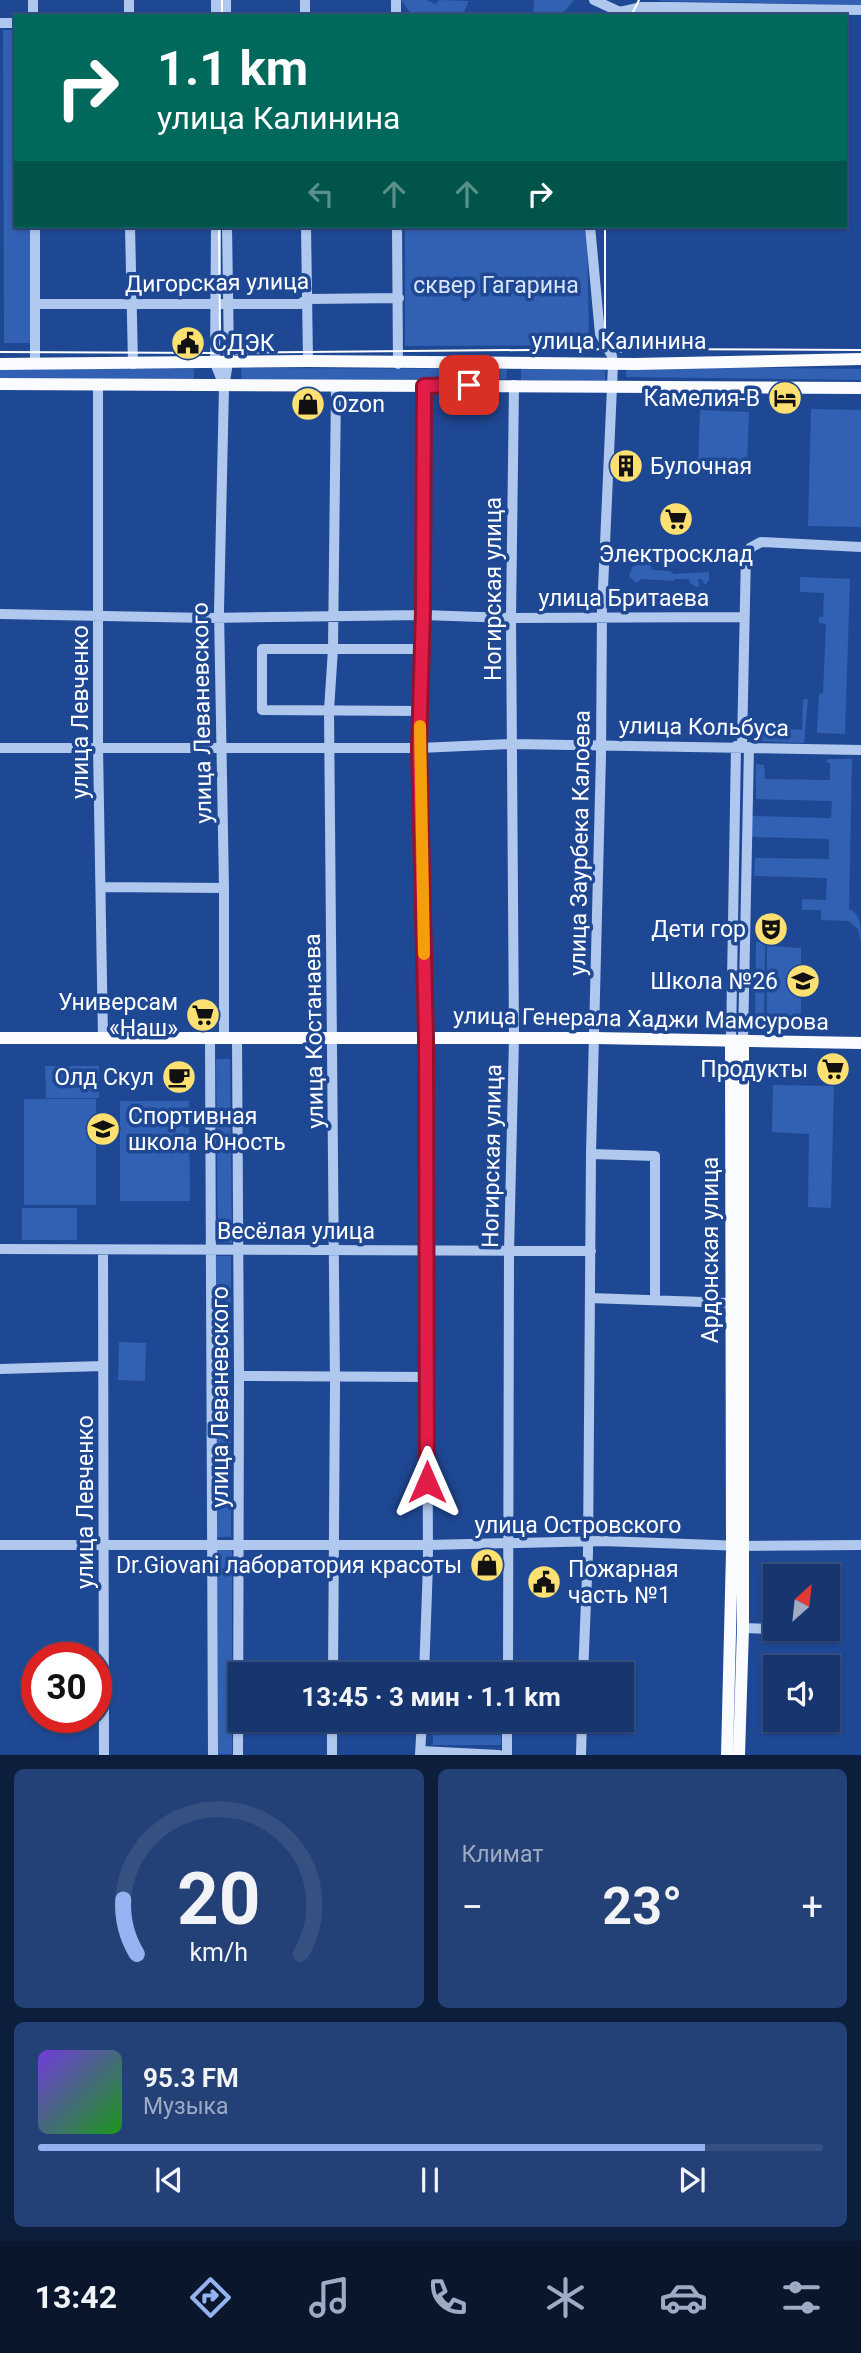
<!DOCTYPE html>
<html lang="ru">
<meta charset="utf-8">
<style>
body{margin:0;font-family:Roboto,sans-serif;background:#244177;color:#f1f3f6;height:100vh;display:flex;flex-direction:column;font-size:26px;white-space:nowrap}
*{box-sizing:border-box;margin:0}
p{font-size:23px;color:#9eabc3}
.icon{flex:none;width:38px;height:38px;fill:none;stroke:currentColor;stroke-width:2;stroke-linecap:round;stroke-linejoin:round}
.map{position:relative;height:1755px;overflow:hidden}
.panel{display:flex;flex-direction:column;gap:14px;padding:14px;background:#0d1e3d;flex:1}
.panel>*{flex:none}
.top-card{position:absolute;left:14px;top:14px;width:833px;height:214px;border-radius:0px;box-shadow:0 2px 5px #0004,0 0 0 2px #365082;background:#00695c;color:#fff;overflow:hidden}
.needle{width:46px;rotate:27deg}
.controls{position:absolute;left:763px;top:1564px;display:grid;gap:14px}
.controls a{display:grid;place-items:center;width:77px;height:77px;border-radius:0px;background:#17366f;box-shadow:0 2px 5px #0004,0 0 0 2px #365082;font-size:35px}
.speed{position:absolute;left:21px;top:1642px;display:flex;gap:14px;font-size:35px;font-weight:700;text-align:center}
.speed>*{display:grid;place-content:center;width:91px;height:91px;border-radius:50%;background:#17366f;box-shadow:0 2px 5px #0004,0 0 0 2px #365082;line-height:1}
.speed .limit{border:10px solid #d22;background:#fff;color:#111}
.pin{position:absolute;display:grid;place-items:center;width:60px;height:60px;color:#fff;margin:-30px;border-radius:14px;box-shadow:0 4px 10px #0006}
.me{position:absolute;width:77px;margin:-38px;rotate:0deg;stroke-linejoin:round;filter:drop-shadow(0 0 5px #0008)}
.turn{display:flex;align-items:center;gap:24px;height:147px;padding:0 28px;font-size:32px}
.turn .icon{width:91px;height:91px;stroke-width:2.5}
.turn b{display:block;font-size:49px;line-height:60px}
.lanes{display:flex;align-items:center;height:66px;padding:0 28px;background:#0003;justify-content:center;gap:35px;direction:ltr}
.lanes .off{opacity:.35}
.big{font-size:52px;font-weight:700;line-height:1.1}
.panel .card{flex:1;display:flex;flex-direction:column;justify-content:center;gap:10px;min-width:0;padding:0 24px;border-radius:10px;background:#244177}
.panel .dial{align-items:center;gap:0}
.dial svg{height:182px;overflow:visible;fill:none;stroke:#365082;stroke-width:7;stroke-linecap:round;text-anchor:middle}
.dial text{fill:#f1f3f6;stroke:none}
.song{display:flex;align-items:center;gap:21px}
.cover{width:84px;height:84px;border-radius:10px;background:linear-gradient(135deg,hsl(260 70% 55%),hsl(120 70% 35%))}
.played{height:7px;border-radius:4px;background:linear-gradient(90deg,#95b2f1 85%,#365082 85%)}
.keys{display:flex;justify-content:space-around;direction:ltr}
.heat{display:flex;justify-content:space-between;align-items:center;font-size:38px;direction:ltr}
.panel .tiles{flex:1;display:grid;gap:14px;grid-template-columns:1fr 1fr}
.card:last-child{grid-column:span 2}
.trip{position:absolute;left:228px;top:1662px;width:406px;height:70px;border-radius:0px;background:#17366f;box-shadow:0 2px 5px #0004,0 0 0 2px #365082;font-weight:700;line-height:70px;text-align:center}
.tab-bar{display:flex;height:112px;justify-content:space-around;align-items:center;background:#09162c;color:#9eabc3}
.tab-bar .icon{width:49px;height:49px}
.tab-bar .selected{color:#95b2f1}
.tab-bar b{font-size:32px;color:#f1f3f6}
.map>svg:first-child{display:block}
.green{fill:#3260b2}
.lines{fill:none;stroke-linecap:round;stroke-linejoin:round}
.minor{stroke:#b1c8ee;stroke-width:10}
.major{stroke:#f9fbff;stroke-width:12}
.tram{stroke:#fff;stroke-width:2}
.route-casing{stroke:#92132f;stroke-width:18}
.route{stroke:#e11d48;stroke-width:12}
.slow{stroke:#f59e0b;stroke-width:12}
.labels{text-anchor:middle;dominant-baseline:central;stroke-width:7;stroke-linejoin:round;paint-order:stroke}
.street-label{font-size:23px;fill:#fff;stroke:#1f4894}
.park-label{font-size:23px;fill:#d7e4fa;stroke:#1f4894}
.poi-label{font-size:23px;fill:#fff;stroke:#1f4894;text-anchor:end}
</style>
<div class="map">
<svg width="861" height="1755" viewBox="0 0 861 1755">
<rect width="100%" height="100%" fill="#1f4894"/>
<!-- green -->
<path class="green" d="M401,0H426L436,4L439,0L469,1L462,16H413Z
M534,0H574L560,16H533Z
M661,0H861V5L661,1Z
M3,30H16V226H30L31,343H4Z
M405,226H587L589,345L405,346Z
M626,366L861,369V380L626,377Z
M241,368L507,369L506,379L242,382Z
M0,369H194V381H0Z
M521,369L605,370V381L521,380Z
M811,409L861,410V527L808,526Z
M700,410L749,412L747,469L698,468Z
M636,553H646L650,555L651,569L654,570L670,571L674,574L709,572V580L705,585L702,579H698L699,587H697L690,583L689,579H675L673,581L641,579L636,583L629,576L632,567L636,566L634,555Z
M800,577L850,579L845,734L817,733L819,694L823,693L826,624L819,623V617H823L824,593L800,592Z
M803,699H808L804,743L756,741L753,720L771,721V728L802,730Z
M827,759H852L849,909C861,913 861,928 861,942L858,929L849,921L821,920V910H802V899L826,900L827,878L754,876L755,858L829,859V839L752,837V816L831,818L832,801L756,799V764L764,765L765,779L830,780V763H827Z
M756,942H765L764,1021H755Z
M767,946L801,948V1021H767Z
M216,1059H230L232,1243H218Z
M45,1066H99V1098H46Z
M773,1085L834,1086L831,1208L808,1207L809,1134L772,1132Z
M24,1099H96V1205H24Z
M120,1101H189L190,1201H120Z
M22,1208H77V1240H22Z
M216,1256H231V1537H216Z
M119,1342L146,1343L145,1381L118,1380Z
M217,1549H232V1754H218Z
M433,1735H501V1745H433Z"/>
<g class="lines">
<!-- minor -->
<path class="minor" d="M33,0V16
M129,0V16
M216,0V16
M226,0V16
M396,0V16
M594,0L620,12L642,7H672L861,10
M305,16V0
M0,23H16
M130,226L133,364
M216,226L215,363L224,386
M306,226L308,361
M397,226L398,364
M36,304H300L307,299L399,298
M35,364V226
M98,385V747L103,1039
M424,386L423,615L419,748L426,1037L428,1564L424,1675
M0,614L208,618L423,615L511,618L744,617
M420,711L262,710V649H421
M742,746L746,553L750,548L761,542L861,547
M0,748H419L512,744L861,750
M102,887L224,888
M237,1038L239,1376L238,1755
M210,1039L213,1755
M224,1039V888L219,611L224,387L229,357L227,226
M731,1041L736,746
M743,1041L749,747
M591,1154L655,1156V1300
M0,1249L591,1251
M103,1250L104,1755
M590,1298L731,1303
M0,1369L103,1366
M239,1376L427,1377
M0,1545H428L602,1541L743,1546L861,1545
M743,1628L775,1629
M333,1675L335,1385L329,710L333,649L336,387
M508,1675L509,1252L514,1038L511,618L514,385
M583,1675L588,1553L591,1154L601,755L602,611L613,364L612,356L600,334L590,226
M421,1751L499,1755
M332,1755V1720
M420,1755L422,1720
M507,1755V1720
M581,1755L582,1720"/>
<!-- major -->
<path class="major" d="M0,364L308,361L635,364L861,359
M0,384L861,388
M0,1038H596L861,1043
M727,1755L732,1552L731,1041
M739,1755L743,1628V1041"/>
<!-- tram -->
<path class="tram" d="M222,0V16
M631,16L639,0
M219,226L220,336L228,350L237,354
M605,226V332L612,347L621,352
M0,352L215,353L625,349L861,350"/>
</g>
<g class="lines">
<!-- route casing -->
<g class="route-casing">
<path id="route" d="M427,1482L426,1037L419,748L423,610L424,386L469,385"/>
</g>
<!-- route -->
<use href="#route" class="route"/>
<!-- slow -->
<path class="slow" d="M420,726L424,954"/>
</g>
<!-- icons -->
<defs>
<g id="civic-disc" transform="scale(1.75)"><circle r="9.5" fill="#fce071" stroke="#1f4894"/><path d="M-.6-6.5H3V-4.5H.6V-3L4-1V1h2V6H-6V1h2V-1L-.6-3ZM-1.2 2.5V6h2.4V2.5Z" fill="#111"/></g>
<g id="hotel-disc" transform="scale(1.75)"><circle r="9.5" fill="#fce071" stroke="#1f4894"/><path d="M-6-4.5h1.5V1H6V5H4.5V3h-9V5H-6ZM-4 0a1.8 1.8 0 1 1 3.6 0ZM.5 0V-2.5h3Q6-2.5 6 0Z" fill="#111"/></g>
<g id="shop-disc" transform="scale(1.75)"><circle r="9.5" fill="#fce071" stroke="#1f4894"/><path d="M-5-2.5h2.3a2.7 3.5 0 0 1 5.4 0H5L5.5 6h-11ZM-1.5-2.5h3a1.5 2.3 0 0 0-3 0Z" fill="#111"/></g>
<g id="building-disc" transform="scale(1.75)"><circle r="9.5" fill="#fce071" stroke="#1f4894"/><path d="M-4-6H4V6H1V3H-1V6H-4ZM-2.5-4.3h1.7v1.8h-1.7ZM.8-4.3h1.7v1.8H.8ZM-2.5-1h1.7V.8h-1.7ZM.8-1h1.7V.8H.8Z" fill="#111"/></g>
<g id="supermarket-disc" transform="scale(1.75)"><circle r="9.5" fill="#fce071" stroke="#1f4894"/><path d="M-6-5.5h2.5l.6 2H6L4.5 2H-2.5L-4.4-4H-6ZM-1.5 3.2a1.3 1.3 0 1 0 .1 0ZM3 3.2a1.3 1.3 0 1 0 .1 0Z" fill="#111"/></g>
<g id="theatre-disc" transform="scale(1.75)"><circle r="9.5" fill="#fce071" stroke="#1f4894"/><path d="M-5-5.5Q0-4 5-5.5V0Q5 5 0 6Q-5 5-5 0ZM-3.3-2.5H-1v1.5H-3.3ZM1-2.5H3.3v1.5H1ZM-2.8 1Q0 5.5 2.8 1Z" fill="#111"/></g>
<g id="school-disc" transform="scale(1.75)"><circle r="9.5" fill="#fce071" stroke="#1f4894"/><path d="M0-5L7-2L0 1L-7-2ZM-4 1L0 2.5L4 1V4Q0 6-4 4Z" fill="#111"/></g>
<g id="cafe-disc" transform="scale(1.75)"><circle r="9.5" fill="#fce071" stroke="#1f4894"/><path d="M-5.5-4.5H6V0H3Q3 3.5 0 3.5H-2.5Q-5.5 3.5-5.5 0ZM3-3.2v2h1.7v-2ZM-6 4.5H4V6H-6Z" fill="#111"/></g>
</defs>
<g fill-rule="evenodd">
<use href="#civic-disc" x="188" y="343"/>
<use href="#hotel-disc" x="785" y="398"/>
<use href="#shop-disc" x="308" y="404"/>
<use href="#building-disc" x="626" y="466"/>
<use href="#supermarket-disc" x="676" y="519"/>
<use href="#theatre-disc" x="771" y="929"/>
<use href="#school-disc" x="803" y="981"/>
<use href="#supermarket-disc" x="203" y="1015"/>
<use href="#supermarket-disc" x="833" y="1069"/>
<use href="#cafe-disc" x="179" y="1077"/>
<use href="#school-disc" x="103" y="1129"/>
<use href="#shop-disc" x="487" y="1565"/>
<use href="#civic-disc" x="544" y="1582"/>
</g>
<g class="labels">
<!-- street labels -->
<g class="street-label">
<text transform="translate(217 283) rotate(-1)">Дигорская улица</text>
<text x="619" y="341">улица Калинина</text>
<text transform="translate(493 589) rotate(-90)">Ногирская улица</text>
<text x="624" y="598">улица Бритаева</text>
<text transform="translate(80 712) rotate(-90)">улица Левченко</text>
<text transform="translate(202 713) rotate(-91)">улица Леваневского</text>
<text transform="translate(704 727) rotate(1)">улица Кольбуса</text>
<text transform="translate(580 843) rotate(-89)">улица Заурбека Калоева</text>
<text transform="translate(641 1019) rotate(1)">улица Генерала Хаджи Мамсурова</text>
<text transform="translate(314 1031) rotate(-91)">улица Костанаева</text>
<text transform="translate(492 1156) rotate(-89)">Ногирская улица</text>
<text x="296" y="1231">Весёлая улица</text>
<text transform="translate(710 1250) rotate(-90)">Ардонская улица</text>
<text transform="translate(220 1397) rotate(-90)">улица Леваневского</text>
<text transform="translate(85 1502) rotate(-90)">улица Левченко</text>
<text x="578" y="1525">улица Островского</text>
</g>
<!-- park labels -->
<g class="park-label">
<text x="496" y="285">сквер Гагарина</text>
</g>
<!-- poi labels -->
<g class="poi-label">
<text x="212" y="343" text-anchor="start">СДЭК</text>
<text x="760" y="398">Камелия-В</text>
<text x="332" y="404" text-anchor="start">Ozon</text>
<text x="650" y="466" text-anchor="start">Булочная</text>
<text x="676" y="554" text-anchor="middle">Электросклад</text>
<text x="746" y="929">Дети гор</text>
<text x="778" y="981">Школа №26</text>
<text x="178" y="1002">Универсам<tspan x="178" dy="26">«Наш»</tspan></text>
<text x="808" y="1069">Продукты</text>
<text x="154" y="1077">Олд Скул</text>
<text x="128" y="1116" text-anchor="start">Спортивная<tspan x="128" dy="26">школа Юность</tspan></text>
<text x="462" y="1565">Dr.Giovani лаборатория красоты</text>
<text x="568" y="1569" text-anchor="start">Пожарная<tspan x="568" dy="26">часть №1</tspan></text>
</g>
</g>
</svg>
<div class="controls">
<a><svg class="needle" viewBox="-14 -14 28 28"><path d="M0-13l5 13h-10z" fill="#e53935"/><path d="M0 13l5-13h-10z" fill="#9eabc3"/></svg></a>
<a><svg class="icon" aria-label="sound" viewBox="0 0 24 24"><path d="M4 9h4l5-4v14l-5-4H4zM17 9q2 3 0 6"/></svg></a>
</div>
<div class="speed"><div class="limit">30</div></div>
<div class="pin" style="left:469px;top:385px;background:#d93025"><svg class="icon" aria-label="arrive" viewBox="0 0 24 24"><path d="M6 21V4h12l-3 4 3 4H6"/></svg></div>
<svg class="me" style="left:427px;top:1482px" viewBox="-20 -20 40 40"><path d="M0-17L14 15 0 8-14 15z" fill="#e11d48" stroke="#fff" stroke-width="4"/></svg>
<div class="trip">13:45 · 3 мин · 1.1 km</div>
<div class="top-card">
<div class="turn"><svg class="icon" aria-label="right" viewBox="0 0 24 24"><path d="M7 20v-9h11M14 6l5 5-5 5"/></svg><div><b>1.1 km</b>улица Калинина</div></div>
<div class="lanes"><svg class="icon off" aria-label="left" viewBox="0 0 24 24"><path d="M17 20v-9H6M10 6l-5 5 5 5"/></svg><svg class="icon off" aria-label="ahead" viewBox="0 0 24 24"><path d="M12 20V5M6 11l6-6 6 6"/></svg><svg class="icon off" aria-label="ahead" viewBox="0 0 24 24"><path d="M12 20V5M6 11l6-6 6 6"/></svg><svg class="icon" aria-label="right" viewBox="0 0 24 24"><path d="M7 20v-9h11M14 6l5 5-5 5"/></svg></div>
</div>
</div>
<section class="panel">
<div class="tiles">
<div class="card dial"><svg viewBox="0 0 100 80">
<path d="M14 69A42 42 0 1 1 86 69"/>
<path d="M14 69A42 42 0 0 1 8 45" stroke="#95b2f1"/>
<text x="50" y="56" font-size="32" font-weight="700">20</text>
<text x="50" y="72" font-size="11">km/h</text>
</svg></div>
<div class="card"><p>Климат</p>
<div class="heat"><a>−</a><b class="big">23°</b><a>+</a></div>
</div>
<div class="card">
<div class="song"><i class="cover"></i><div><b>95.3 FM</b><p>Музыка</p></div></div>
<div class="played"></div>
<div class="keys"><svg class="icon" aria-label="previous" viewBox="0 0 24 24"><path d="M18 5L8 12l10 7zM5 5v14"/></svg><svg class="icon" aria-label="pause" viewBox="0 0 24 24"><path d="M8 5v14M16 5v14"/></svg><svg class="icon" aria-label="next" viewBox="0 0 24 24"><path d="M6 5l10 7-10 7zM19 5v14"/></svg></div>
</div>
</div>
</section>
<nav class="tab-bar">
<b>13:42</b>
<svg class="icon selected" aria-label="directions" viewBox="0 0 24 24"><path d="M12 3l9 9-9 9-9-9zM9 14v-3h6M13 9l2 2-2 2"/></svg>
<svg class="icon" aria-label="music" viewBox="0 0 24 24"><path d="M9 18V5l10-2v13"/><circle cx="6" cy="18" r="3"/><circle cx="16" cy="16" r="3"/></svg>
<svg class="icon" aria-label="phone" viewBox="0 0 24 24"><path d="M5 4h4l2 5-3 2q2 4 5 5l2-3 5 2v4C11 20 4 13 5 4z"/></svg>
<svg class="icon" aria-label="climate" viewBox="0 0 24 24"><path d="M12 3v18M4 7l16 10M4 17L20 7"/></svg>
<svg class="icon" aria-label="car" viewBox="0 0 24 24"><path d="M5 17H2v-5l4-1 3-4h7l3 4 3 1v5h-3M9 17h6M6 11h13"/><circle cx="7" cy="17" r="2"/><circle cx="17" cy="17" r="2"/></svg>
<svg class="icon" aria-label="filters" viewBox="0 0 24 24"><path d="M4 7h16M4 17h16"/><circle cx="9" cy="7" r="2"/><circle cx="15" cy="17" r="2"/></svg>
</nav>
